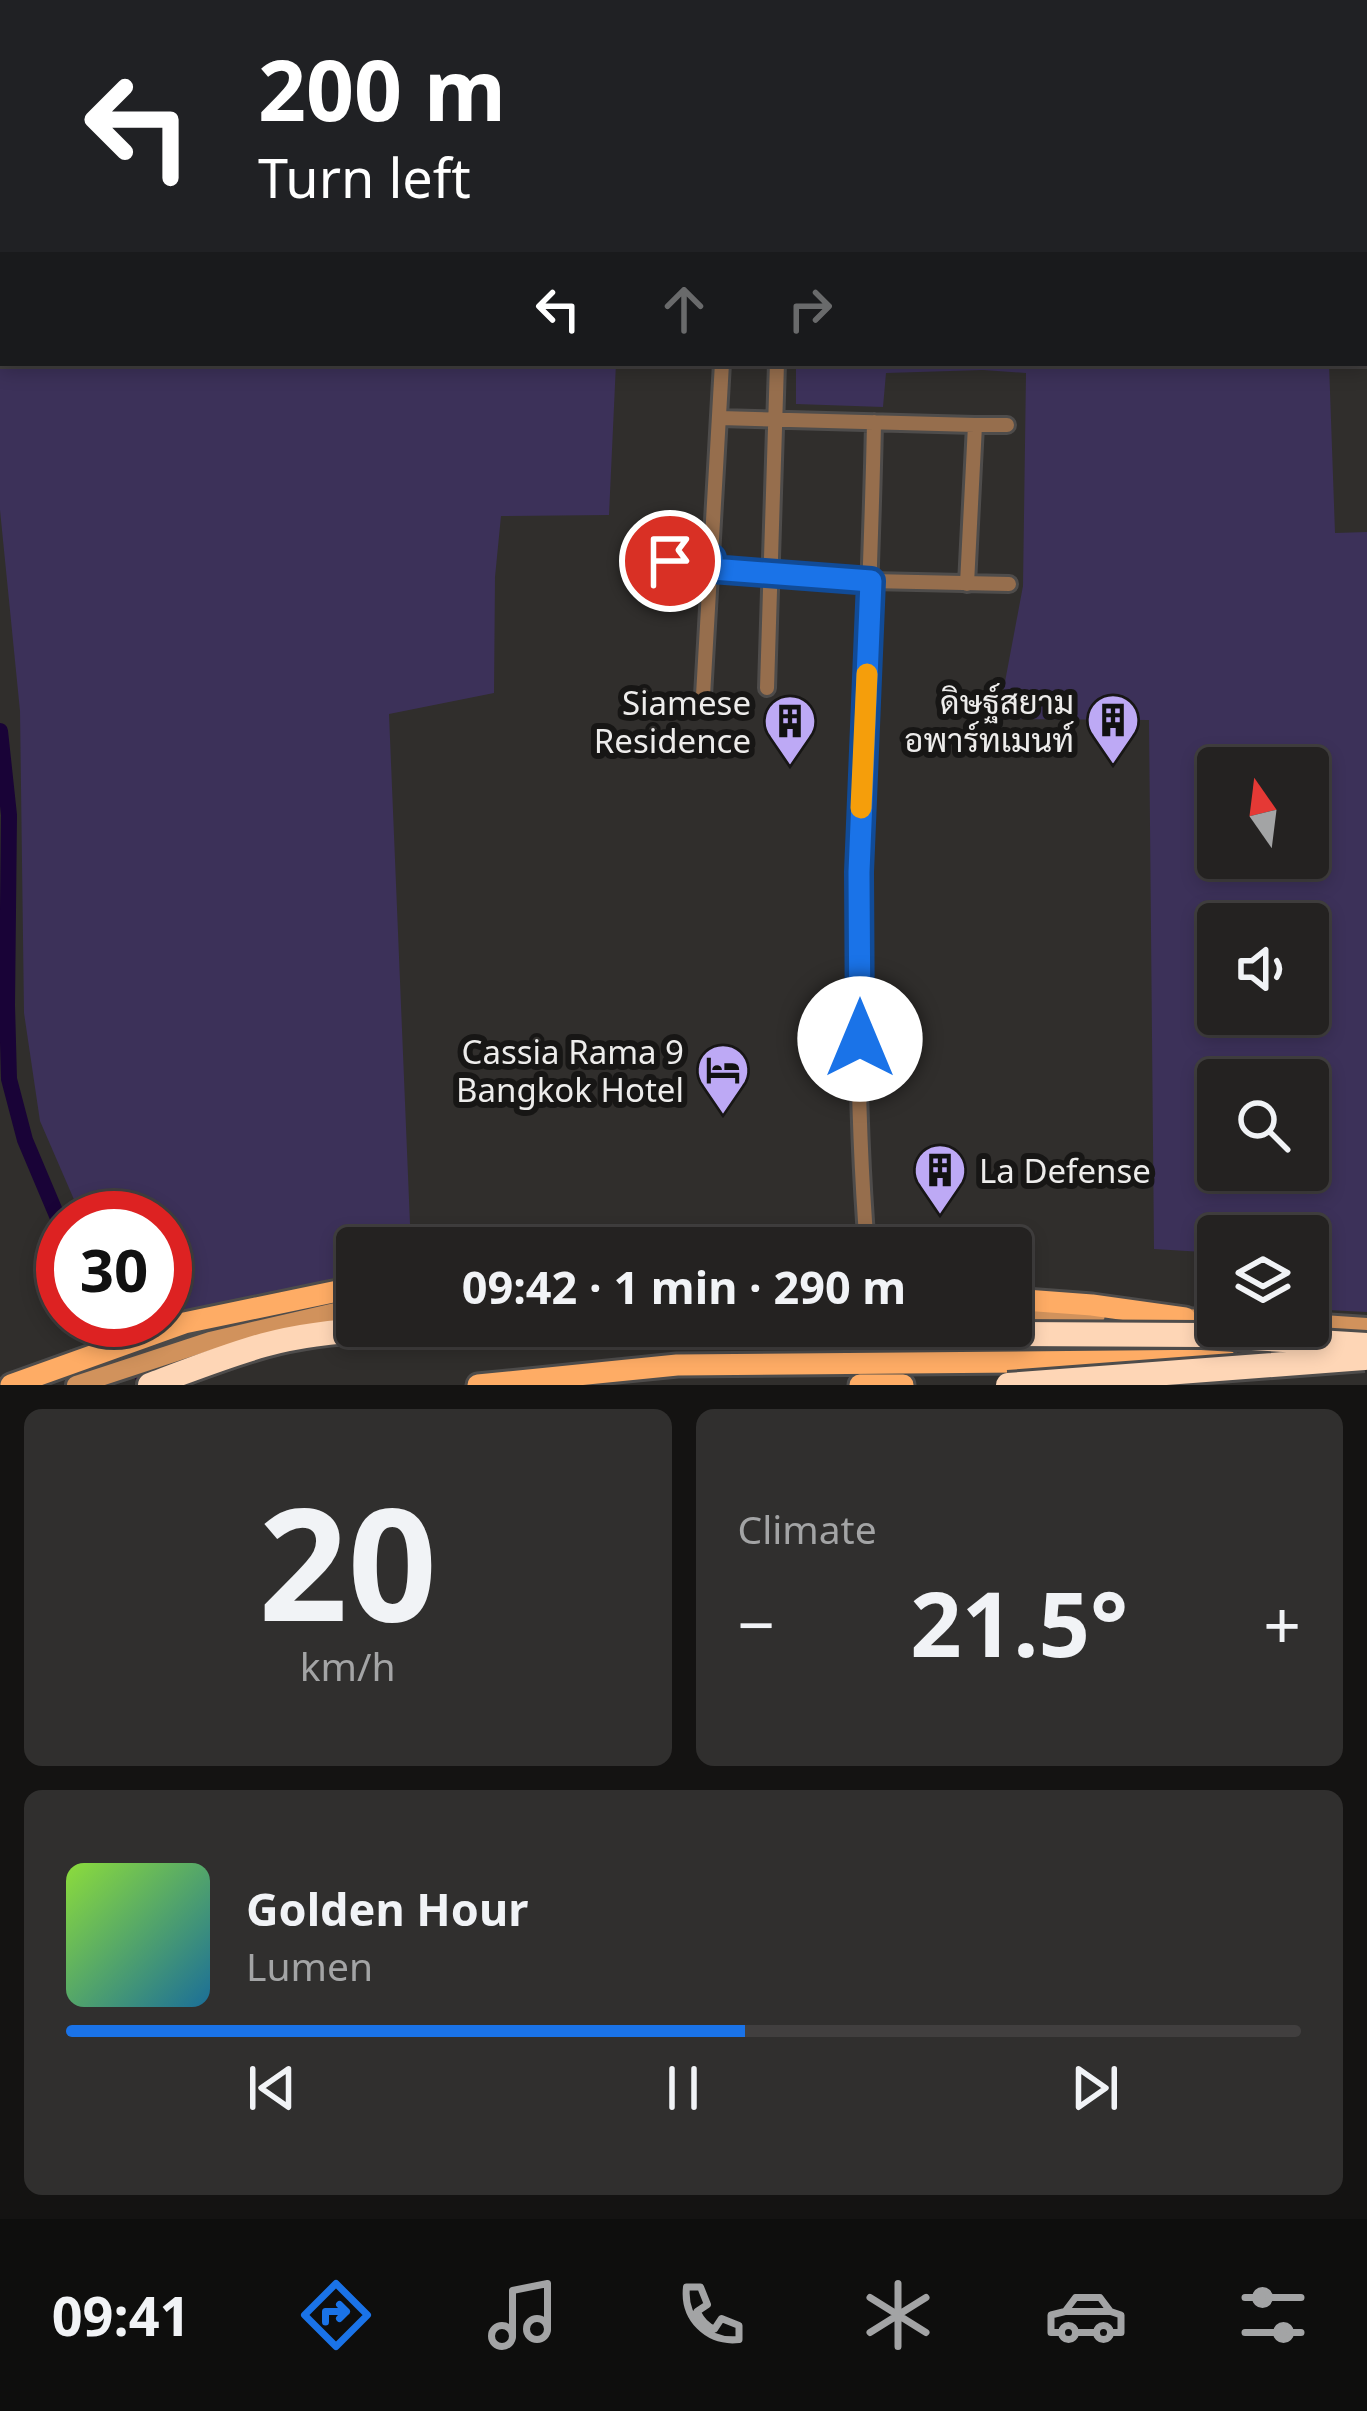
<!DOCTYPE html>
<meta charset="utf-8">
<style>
body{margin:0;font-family:"Noto Sans",Sarabun,sans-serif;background:#302f2e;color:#f1f3f6;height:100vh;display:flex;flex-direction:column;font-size:45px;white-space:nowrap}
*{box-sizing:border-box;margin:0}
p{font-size:39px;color:#a3a4a5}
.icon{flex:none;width:66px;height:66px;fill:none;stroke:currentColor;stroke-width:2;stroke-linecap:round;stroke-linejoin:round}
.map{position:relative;height:1385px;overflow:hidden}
.details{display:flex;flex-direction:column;gap:24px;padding:24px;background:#141312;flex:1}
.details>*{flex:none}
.hud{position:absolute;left:0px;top:0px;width:1368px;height:366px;box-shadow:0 6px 18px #0003,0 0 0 3px #413f3f;background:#202124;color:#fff;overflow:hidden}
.needle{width:78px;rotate:346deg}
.buttons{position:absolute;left:1197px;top:747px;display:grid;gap:24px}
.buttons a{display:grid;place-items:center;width:132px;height:132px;border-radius:12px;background:#242221;box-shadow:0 6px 18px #0003,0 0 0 3px #413f3f;font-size:60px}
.speed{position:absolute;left:36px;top:1191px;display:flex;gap:24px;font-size:60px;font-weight:700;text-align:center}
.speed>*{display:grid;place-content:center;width:156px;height:156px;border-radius:50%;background:#242221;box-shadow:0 6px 18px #0003,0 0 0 3px #413f3f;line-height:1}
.speed .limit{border:18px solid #d22;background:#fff;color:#111}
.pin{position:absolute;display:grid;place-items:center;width:102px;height:102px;color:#fff;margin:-51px;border:6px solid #fff;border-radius:50%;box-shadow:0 3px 12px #0007}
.me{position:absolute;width:132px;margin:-66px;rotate:0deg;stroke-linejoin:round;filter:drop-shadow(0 0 9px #0008)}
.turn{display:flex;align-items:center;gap:42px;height:252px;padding:0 60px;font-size:54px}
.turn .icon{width:156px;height:156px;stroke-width:2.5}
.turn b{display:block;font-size:84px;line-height:102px}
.lanes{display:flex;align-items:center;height:114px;padding:0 60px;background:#0003;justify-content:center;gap:60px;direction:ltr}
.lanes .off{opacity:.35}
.big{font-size:90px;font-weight:700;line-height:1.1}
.details .tile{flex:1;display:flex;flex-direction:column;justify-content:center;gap:18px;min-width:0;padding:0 42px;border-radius:18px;background:#302f2e}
.details .dial{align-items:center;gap:0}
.dial b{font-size:156px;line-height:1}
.song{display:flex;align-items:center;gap:36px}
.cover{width:144px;height:144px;border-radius:18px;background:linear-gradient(135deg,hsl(90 70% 55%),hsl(200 70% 35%))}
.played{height:12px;border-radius:6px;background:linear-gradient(90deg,#1a73e8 55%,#413f3f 55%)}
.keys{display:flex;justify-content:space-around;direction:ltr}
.heat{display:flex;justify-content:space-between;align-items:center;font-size:66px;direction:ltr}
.details .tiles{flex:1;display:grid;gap:24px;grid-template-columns:1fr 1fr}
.tile:last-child{grid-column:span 2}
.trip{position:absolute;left:336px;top:1227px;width:696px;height:120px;border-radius:12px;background:#242221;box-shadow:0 6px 18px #0003,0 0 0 3px #413f3f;font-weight:700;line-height:120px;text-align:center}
.tab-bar{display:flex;height:192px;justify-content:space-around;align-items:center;background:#0e0e0d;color:#a3a4a5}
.tab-bar .icon{width:84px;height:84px}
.tab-bar .active{color:#1a73e8}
.tab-bar b{font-size:54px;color:#f1f3f6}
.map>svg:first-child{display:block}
.green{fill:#3c3159;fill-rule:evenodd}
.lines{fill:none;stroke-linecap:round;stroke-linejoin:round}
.canal{stroke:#190337;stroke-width:16}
.street-casing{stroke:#4e4c4b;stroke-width:20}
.secondary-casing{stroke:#4e4c4b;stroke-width:24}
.primary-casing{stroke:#4e4c4b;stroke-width:27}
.highway-casing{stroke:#4e4c4b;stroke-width:30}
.street{stroke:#966e4d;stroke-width:14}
.secondary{stroke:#d1925c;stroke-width:18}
.primary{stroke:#feac65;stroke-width:21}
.highway{stroke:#fed6b6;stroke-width:24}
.highway-bridge-casing{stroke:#4e4c4b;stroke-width:30;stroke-linecap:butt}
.highway-bridge{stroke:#fed6b6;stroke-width:24}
.route-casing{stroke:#114b97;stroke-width:30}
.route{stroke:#1a73e8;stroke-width:21}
.slow{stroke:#f59e0b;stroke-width:21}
.labels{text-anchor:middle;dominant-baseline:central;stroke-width:12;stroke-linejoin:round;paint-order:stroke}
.poi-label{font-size:33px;fill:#edeceb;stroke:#171615;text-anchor:end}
</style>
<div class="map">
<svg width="1367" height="1385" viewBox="0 0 1367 1385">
<rect width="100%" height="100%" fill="#302e2c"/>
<!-- green -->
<path class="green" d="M61,0H624V3H60Z
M850,0H1036V3H851Z
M3,153V363H616L609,515L501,516L495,577L494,693L389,714L411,1248H357V1272L147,1326L143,1320H165V1218H82L40,1121L24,1013L20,711L0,510V161Z
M796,363H1329L1335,533L1367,532V1312L1308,1309V1236H1218V1304L1204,1303L1203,1252L1154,1249L1149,720L998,719L1023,586L1026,373L983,370L886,373L883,407L796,404ZM1308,768V858H1218V768ZM1308,924V1014H1218V924ZM1308,1080V1170H1218V1080Z"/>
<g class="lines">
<!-- canal -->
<path class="canal" d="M39,3L41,0
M0,98L3,91
M0,731L9,815L7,1005L9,1079L25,1140L63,1230
M105,1320L149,1385"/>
<!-- street casing -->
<g class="street-casing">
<path id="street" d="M835,0V3
M1237,0V3
M746,1L756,0
M680,3V0
M1103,3V0
M1365,153H1367
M720,418L975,425
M630,564L712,558
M712,569L871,581L1009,584
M967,584L975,425H1007
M767,688L777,363
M703,696L722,363
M867,1248C845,973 869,697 874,422"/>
</g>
<!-- secondary casing -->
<g class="secondary-casing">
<path id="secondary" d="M1011,1312L1096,1315
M1172,1318L1218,1319
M1308,1323L1367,1327
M76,1385L210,1341L357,1307"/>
</g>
<!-- primary casing -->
<g class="primary-casing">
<path id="primary" d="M1011,1299L1092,1305L1185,1318
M11,1385L184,1323L357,1287
M478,1385L677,1365L1226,1360
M860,1385H903"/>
</g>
<!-- highway casing -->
<g class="highway-casing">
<path id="highway" d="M150,1385C187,1371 225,1356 264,1345C352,1321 449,1330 540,1331"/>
</g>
<!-- street -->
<use href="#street" class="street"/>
<!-- secondary -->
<use href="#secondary" class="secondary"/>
<!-- primary -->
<use href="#primary" class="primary"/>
<!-- highway -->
<use href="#highway" class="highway"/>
<!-- highway-bridge casing -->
<g class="highway-bridge-casing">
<path id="highway-bridge" d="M540,1331L1202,1335L1367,1345
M1008,1385L1364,1358"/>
</g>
<!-- highway-bridge -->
<use href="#highway-bridge" class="highway-bridge"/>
</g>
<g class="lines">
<!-- route casing -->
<g class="route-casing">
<path id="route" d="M670,561L712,558V569L871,581L859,872L860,1039"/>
</g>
<!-- route -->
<use href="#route" class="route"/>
<!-- slow -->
<path class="slow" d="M861,808L867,674"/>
</g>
<!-- icons -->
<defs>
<g id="building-pin" transform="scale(2.7)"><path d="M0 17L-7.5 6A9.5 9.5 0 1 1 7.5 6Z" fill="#bda9f5" stroke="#171615"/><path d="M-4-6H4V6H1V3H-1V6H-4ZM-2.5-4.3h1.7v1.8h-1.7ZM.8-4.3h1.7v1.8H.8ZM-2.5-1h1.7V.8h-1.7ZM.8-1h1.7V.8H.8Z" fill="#111"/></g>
<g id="hotel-pin" transform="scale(2.7)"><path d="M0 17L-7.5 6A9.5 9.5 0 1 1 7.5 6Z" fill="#bda9f5" stroke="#171615"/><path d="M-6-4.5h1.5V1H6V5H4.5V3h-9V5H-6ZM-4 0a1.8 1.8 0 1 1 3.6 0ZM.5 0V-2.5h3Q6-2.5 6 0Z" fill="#111"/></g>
</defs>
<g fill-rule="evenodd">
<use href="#building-pin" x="1113" y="720"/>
<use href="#building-pin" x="790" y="721"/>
<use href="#hotel-pin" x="723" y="1070"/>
<use href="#building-pin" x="940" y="1170"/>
</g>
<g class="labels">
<!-- poi labels -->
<g class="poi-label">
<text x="1074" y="701">ดิษฐ์สยาม<tspan x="1074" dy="38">อพาร์ทเมนท์</tspan></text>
<text x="751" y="702">Siamese<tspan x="751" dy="38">Residence</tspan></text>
<text x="684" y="1051">Cassia Rama 9<tspan x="684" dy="38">Bangkok Hotel</tspan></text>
<text x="979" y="1170" text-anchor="start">La Defense</text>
</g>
</g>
</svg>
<div class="buttons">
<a><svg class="needle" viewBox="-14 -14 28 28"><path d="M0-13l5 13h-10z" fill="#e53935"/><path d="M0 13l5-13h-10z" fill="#a3a4a5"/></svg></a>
<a><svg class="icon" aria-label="sound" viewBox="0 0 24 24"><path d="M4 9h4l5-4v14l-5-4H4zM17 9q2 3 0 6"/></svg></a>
<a><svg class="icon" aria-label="search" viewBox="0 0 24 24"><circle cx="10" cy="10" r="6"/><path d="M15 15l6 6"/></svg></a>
<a><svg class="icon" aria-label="layers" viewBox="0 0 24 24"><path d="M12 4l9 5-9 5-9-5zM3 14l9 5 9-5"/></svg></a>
</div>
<div class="speed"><div class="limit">30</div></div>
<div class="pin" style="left:670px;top:561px;background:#d93025"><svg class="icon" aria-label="arrive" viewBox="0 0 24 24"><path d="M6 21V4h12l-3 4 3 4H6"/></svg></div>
<svg class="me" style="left:860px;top:1039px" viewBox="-20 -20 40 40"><circle r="19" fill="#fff"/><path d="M0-13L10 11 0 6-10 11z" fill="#1a73e8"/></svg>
<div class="trip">09:42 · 1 min · 290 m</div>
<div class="hud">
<div class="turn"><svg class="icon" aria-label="left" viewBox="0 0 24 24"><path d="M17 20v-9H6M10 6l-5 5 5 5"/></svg><div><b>200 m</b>Turn left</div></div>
<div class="lanes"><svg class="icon" aria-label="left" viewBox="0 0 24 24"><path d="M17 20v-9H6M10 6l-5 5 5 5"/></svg><svg class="icon off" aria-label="ahead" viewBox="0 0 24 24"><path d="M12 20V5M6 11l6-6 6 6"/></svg><svg class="icon off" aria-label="right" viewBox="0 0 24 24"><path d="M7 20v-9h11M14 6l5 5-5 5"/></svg></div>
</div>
</div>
<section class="details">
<div class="tiles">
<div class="tile dial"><b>20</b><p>km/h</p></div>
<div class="tile"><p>Climate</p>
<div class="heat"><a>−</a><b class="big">21.5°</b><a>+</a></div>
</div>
<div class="tile">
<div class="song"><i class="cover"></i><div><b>Golden Hour</b><p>Lumen</p></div></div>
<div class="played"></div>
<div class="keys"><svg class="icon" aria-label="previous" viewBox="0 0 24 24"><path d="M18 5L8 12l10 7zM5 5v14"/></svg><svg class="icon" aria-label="pause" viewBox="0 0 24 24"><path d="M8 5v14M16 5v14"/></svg><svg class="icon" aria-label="next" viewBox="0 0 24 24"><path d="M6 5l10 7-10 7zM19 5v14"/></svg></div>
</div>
</div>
</section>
<nav class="tab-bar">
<b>09:41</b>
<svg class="icon active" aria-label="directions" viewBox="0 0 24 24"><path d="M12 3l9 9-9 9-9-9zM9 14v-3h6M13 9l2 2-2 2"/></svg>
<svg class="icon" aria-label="music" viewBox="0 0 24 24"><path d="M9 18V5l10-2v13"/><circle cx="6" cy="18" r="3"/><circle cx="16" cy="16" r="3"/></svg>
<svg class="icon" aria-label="phone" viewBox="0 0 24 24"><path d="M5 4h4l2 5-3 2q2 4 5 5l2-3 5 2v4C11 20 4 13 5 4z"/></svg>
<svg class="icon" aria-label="climate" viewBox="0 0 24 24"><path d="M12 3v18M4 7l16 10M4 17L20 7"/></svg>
<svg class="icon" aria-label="car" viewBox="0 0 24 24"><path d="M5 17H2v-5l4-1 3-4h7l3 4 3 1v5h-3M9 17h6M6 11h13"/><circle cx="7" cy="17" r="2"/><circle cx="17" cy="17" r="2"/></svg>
<svg class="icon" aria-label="filters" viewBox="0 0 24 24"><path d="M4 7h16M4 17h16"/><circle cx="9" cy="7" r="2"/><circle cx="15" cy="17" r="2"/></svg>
</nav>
